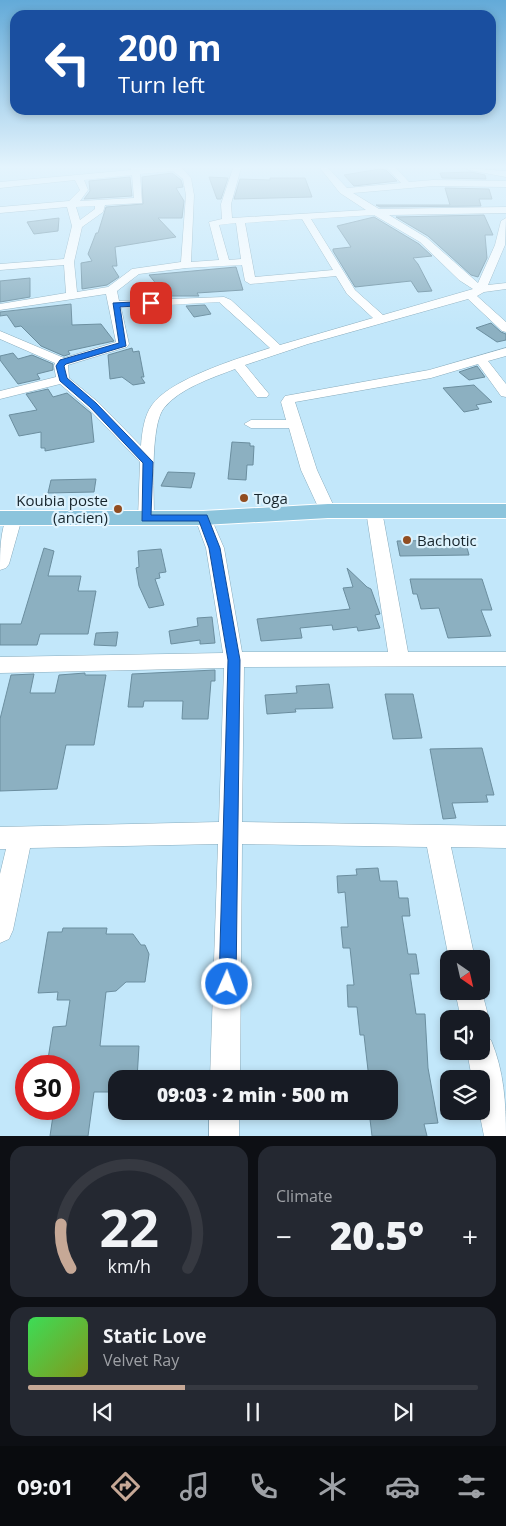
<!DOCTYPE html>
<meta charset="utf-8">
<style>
body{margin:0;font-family:"Open Sans",sans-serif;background:#242831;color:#f1f3f6;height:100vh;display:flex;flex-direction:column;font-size:19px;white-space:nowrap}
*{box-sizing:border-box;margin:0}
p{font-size:16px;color:#9ea1a6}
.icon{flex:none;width:28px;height:28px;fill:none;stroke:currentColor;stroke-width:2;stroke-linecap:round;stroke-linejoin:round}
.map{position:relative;height:1136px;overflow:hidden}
.side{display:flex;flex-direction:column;gap:10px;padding:10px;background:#0d0f14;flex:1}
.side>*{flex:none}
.hud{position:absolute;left:10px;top:10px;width:486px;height:105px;border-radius:15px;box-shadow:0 2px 8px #0003;background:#1a4fa0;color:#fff;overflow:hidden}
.needle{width:32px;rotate:146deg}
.fabs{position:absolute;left:440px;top:950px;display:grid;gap:10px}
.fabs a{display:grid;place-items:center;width:50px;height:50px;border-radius:10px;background:#171b24;box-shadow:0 2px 8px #0003;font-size:25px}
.speed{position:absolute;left:15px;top:1055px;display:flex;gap:10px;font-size:25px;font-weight:700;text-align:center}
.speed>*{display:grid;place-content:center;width:65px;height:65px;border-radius:50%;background:#171b24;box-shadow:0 2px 8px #0003;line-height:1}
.speed .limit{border:8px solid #d22;background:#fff;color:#111}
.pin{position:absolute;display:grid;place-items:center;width:42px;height:42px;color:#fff;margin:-21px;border-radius:10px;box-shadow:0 2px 8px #0006}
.me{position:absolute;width:55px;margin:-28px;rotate:2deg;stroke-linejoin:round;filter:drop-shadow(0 0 4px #0008)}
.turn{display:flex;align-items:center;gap:18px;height:105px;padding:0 25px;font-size:22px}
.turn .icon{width:65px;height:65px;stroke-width:2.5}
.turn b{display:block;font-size:35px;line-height:42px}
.big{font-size:38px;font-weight:800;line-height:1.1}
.side .tile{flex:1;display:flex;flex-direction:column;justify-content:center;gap:8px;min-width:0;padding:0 18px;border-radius:15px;background:#242831}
.side .dial{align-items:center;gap:0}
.dial svg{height:130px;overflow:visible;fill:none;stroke:#363941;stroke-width:7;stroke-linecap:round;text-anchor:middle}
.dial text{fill:#f1f3f6;stroke:none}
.song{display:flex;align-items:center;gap:15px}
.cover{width:60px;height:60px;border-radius:8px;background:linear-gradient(135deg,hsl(130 70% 55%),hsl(70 70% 35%))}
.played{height:5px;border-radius:2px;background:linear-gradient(90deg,#c6a896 35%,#363941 35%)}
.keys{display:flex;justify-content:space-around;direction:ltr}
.heat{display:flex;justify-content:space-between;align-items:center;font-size:28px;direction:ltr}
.side .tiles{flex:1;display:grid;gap:10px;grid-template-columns:1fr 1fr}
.tile:last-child{grid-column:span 2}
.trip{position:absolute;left:108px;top:1070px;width:290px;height:50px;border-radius:15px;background:#171b24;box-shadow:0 2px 8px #0003;font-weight:800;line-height:50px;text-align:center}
.dock{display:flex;height:80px;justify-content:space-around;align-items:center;background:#090b0e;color:#9ea1a6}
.dock .icon{width:35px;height:35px}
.dock .active{color:#c6a896}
.dock b{font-size:22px;color:#f1f3f6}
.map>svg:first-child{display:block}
.building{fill:#8cb0c1;stroke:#6b8e9f}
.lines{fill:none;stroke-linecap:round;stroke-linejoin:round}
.minor-casing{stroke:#89acbd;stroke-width:1}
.major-casing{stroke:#fff;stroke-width:2}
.minor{fill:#fff;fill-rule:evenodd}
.major{fill:#8cc4dc;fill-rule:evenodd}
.route{fill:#1a73e8;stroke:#114b97}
.poi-dot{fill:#914d21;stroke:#dcf2fd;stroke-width:2}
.labels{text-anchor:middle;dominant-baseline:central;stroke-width:4.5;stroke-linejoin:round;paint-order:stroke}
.poi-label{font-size:15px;fill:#17252c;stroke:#dcf2fd;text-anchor:start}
</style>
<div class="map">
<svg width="506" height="1136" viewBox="0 0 506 1136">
<rect width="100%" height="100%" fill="#c2e7fa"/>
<!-- building -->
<path class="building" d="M380,169L386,170L397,181L354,186L344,175Z
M471,172L485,175L486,179L442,178L440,173Z
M172,173L181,180L183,187L176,188L184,201L182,218H158L176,237L115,247L117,266H112L119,277L107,285L82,289L81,263L92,261L88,254L96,233H98L106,207L143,204L142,177Z
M130,177L132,196L84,199L90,191L89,181Z
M209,177L228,178L221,199H217Z
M270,178H305L312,197L234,199L240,179L270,180Z
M445,188L489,189L492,199H479L481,206L380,207L376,205H450Z
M484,215L493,235H485L487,258L478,277L471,275L428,236L396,217Z
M374,217L419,244L432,256L413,258L418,264L432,291L418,292L411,281L355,287L333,251V249L351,247L337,226Z
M59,218L58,231L34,234L27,222Z
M236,267L243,290L197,293L199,296H166L149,275Z
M30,278V297L0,302V281Z
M71,304L72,325L101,324L114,341L68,351L70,354L64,356L41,346L21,326L15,327L7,315L0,316V312Z
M205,305L211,314L194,317L186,306Z
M491,323L501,332L506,334V340L497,342L476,328Z
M132,348L133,352L139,351L144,377H141L145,383L133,385L122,377L110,379L108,355Z
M13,353L18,359L32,355L53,364V370L37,374L40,379L18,384L0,360V356Z
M477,366L485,377L469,380L459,372Z
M474,385L492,402L476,405L479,409L464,412L443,388Z
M48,389L53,397L67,393L91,413L94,442L45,451V448H41V432L19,436L9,415L37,410L26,394Z
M232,442L250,443V446H254L253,465H247L246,480L228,479Z
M168,472L195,473L191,488L161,486Z
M96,479L94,492L48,493L51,480Z
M465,540L469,555L400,556L397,541Z
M44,548L54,551L48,576H81L78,591H96L88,634H40L37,645H0V624H21Z
M161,549L166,572L159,573L160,578L155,579L164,605L149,608L139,586L136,568L139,567L138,551Z
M347,568L367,587L371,589L380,614L375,615L380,628L358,631L357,627L333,630L332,625L300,628L302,638L261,641L257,619L350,609L343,588L353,587Z
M410,579H482L492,610H481L491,636L448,638L439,608L421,609L417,594H413Z
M212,617L215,643L200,644V640L171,644L169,631L198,626L197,618Z
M118,632L116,646L94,645L96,633Z
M215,670V681H211L208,719H182L183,701H144L143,707H128L132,674Z
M85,673V675H106L94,745H66L57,789L0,791V719L11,675L34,674L30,693H55L59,675Z
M329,684L333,708L295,709L296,712L267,714L265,695L297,693L296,686Z
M385,694H413L422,738L393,739Z
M482,748L494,795H486L488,802L452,803L456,818L443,819L430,749Z
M378,868L380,881H397L399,898H408L410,916H402L408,954H416L419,974H410L416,1014H425L428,1068L438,1123L424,1124L427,1136H372L369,1111H389V1079H369L364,1035H360L357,1007H348L347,985H354L350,948H343L341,927H348L345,892L338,893L337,876L357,875L356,869Z
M63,928H107L106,934H133L141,945H145L149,954L145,982H126L116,991L106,992L100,1046H139L137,1079H116V1092H94L88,1136H50L54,1109H69V1066H60L61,1059H48L53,1027L66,1026L70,1000H57L58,992L38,993L48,932H62Z"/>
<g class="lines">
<!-- minor casing -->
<g class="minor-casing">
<path id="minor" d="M131,168H182L191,178L194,195L191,262L219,260L209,222L222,219L221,204L233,168H241L231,204L232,218L366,210L340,193L320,168H328L347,188L401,183L387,168H396L409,182L433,180L506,181V187L433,186L353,193L379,209L506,207V213L389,215L427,238L478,283L495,245L501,221L506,218L505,245L488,285L506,283V289L484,292L477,296L506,322V332L502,331L468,299L308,344L245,365L269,394L267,397H257L235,369C212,378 180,388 164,408C150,425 154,494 154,518L152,522H140L138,518L140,462L88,408L60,384L0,399V391L56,377L54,366L55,363L0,339V331L64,358L116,342L106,294L0,310V304L66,293L64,265L0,270V264L64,259L72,226L67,207L0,213V207L69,201L80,190L75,180L0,188V182L131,170ZM173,171L183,179L186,195L181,262L132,269L108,287L77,292L74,262L82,227L103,212L105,205L142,203L140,174ZM132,175L134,198L80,201L88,190L84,180ZM95,206V209L80,220L76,207ZM374,215L420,242L459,280L473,289L383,315L355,290L311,219ZM302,219L333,270L255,277L245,223ZM236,223L241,259L229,260L219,225ZM242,265L245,281L250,284L336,276L347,294L373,318L280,345L231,300L224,297L119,301L117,291L139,274L186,268ZM219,302L270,348C239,358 170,379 152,405C144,416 142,432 141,446L98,402L69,378L68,365L127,347L129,344L121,308Z
M465,168L506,171V177L469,170Z
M506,348V356L488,361L506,384V397L501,396L478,364L431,378L295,402L317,470L336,511L334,515H322L320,511L301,470L289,428H251L244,424L251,420H286L281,402L285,396L429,370Z
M374,506L380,507L382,511L408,652H506V666L244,667L242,822L506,826V848L451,847L475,959H449L427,847L242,844L240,1079H210L218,844L30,848L13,930L9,939L0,943V874L6,849H0V827L219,822L224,668L0,673V657L223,653L206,548L195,518L197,514H209L211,518L224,548L242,652H388L366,511L368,507Z
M14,513L20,514L22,518L9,564L6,568L0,570C0,551 0,531 8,514Z
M481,988L489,1019L485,1029L481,1030V1019H461L455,991H481Z
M481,1036L491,1040C504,1071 506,1103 506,1136H484L479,1111H481V1079H472L467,1051H481Z
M209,1111H239V1136H209Z"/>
</g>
<!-- major casing -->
<g class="major-casing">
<path id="major" d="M328,504H506V518H328L203,525H0V511H203Z"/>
</g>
<!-- minor -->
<use href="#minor" class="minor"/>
<!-- major -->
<use href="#major" class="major"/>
</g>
<!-- sky -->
<linearGradient id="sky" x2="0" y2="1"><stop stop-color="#63aad8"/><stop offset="0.51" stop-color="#e4f4fd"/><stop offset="1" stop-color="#e4f4fd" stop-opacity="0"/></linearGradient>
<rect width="506" height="327" fill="url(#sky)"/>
<!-- route -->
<path class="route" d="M154,301V304L151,305L120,307L126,346L66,364L64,366L67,378L96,403L153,462L151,515H207L220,548L240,660L236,984L234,990L227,993L221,990L219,984L228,660L209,548L199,521H142L143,463L90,407L60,381L56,366L60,360L119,343L113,303Z"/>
<!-- markers -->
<g class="poi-dot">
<circle cx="244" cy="498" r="5"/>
<circle cx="118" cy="509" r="5"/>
<circle cx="407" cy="540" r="5"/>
</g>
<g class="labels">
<!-- poi labels -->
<g class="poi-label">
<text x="254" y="498">Toga</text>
<text x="108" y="500" text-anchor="end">Koubia poste<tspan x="108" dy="17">(ancien)</tspan></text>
<text x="417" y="540">Bachotic</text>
</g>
</g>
</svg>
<div class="fabs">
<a><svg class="needle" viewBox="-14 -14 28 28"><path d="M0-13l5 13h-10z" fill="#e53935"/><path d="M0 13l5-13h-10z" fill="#9ea1a6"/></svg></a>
<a><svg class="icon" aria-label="sound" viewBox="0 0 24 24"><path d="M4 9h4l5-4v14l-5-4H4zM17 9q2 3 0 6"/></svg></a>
<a><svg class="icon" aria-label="layers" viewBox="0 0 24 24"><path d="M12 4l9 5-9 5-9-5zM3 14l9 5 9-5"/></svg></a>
</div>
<div class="speed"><div class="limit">30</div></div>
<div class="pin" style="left:151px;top:303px;background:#d93025"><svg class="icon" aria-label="arrive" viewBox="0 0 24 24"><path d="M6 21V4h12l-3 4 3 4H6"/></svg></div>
<svg class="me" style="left:227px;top:984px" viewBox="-20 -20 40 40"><circle r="17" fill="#1a73e8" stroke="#fff" stroke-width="3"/><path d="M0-11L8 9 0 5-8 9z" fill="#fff"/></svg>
<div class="trip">09:03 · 2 min · 500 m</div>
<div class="hud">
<div class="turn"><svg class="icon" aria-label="left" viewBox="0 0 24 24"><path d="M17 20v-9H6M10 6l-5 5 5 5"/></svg><div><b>200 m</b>Turn left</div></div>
</div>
</div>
<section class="side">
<div class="tiles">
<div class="tile dial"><svg viewBox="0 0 100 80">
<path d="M14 69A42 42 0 1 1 86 69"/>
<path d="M14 69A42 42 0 0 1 8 42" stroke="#c6a896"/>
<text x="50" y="56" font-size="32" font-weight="700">22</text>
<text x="50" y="72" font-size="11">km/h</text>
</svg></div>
<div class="tile"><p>Climate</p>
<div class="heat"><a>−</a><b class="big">20.5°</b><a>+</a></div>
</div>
<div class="tile">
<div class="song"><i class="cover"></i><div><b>Static Love</b><p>Velvet Ray</p></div></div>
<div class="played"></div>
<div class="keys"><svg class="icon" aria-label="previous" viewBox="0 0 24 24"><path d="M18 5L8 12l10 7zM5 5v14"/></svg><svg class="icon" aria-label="pause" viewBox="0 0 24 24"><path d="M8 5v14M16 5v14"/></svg><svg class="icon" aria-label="next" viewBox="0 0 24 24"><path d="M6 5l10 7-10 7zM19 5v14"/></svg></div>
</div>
</div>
</section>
<nav class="dock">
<b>09:01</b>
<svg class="icon active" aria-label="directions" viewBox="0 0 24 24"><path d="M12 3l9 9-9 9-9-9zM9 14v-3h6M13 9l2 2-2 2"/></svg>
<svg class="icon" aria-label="music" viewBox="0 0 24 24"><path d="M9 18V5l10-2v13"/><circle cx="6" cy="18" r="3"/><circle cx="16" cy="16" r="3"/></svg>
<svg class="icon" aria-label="phone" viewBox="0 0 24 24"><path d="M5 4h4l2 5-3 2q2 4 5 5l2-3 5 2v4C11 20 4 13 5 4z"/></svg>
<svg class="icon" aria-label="climate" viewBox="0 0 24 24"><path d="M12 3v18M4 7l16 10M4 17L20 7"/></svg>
<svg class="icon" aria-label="car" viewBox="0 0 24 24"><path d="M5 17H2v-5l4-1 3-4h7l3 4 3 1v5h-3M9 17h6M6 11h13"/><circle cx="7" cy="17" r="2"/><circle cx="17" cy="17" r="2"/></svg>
<svg class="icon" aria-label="filters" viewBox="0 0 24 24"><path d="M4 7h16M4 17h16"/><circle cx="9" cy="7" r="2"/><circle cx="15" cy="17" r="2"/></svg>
</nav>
